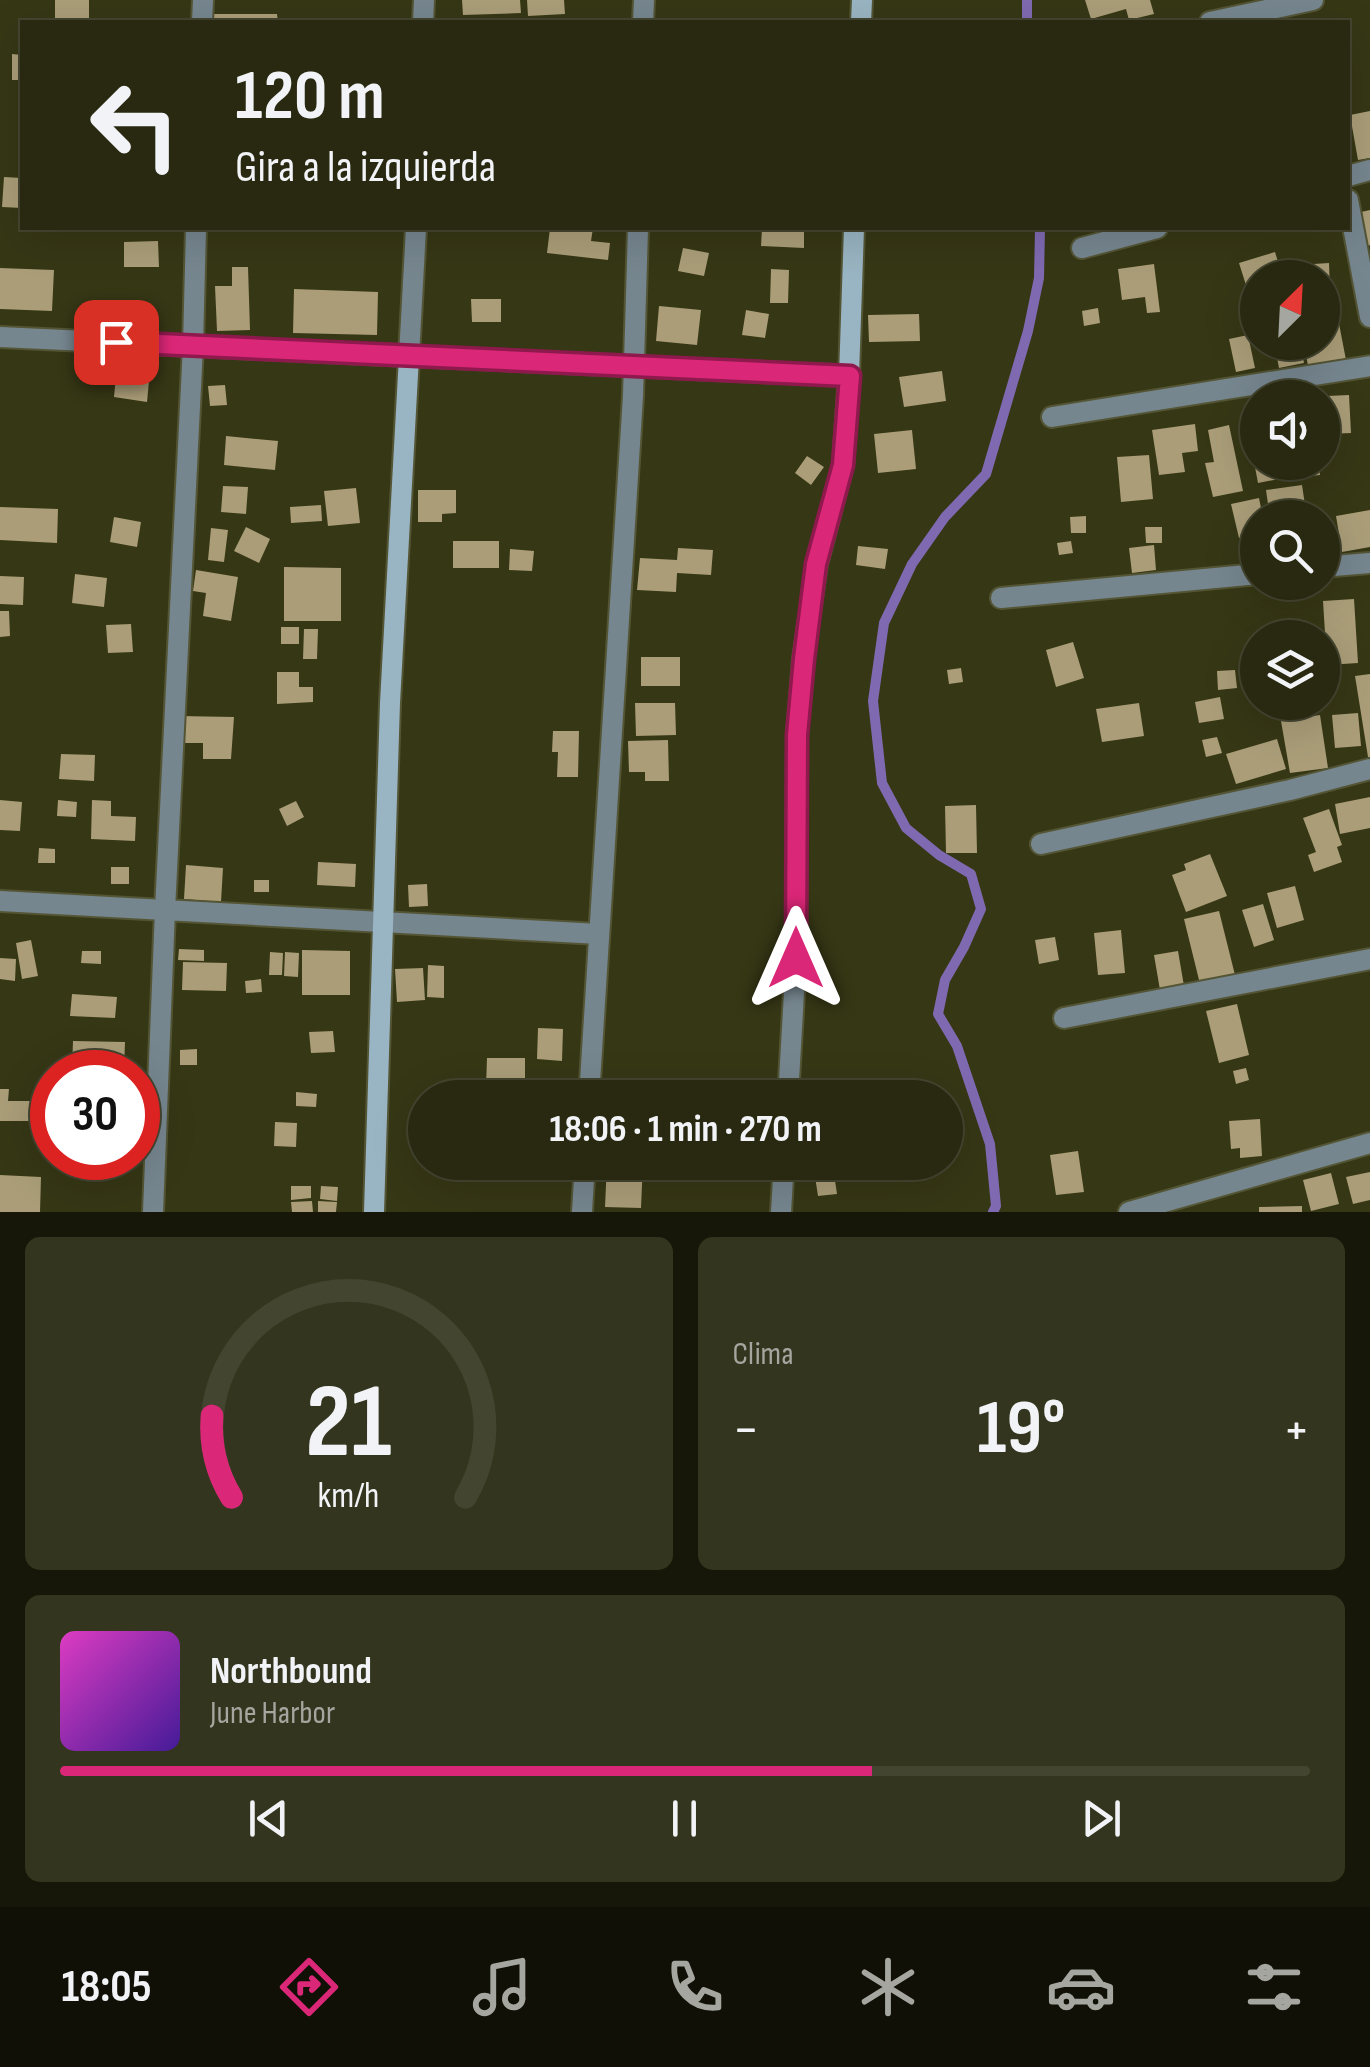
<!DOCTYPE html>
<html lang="es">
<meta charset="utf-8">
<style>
body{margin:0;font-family:"Sofia Sans Condensed",sans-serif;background:#34351e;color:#f1f3f6;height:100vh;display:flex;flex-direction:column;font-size:38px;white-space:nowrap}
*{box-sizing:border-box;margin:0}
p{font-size:32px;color:#a5a69f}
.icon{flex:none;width:55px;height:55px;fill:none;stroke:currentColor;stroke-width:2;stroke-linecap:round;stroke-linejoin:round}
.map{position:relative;height:1212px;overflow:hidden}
.side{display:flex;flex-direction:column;gap:25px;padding:25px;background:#161709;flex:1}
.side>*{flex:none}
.banner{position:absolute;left:20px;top:20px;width:1330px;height:210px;border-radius:0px;box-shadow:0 10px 40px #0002,0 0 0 2px #444530;background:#282910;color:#f1f3f6;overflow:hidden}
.needle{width:65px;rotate:24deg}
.tools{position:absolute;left:1240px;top:260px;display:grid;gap:20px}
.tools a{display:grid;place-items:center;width:100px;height:100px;border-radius:50%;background:#282910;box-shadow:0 10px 40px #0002,0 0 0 2px #444530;font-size:50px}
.speed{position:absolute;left:30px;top:1050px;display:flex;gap:20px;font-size:50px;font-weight:700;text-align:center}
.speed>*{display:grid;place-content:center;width:130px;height:130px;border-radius:50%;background:#282910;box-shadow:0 10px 40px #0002,0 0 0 2px #444530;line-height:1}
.speed .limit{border:15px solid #d22;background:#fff;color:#111}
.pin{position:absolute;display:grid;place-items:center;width:85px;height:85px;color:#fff;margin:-42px;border-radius:20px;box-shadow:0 5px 15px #0006}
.me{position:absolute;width:110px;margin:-55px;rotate:0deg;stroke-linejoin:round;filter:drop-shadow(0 0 8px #0008)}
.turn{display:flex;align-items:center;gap:35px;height:210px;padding:0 50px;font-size:45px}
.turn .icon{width:130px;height:130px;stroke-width:2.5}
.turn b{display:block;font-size:70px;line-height:85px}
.big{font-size:75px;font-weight:700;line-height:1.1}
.side .widget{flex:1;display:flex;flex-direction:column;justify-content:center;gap:15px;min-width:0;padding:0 35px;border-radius:15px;background:#34351e}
.side .dial{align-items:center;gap:0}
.dial svg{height:260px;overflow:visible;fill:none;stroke:#444530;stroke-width:7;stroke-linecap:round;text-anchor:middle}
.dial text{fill:#f1f3f6;stroke:none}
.song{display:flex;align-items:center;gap:30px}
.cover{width:120px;height:120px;border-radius:15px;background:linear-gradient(135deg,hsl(310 70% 55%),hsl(260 70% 35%))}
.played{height:10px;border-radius:5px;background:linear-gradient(90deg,#db2777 65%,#444530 65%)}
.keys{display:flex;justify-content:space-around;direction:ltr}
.heat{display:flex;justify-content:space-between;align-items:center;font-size:55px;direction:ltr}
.side .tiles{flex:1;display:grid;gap:25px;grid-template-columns:1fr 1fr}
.widget:last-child{grid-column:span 2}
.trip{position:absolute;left:408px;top:1080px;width:555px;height:100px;border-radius:50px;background:#282910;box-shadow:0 10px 40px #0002,0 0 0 2px #444530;font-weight:700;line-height:100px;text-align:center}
.menu{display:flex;height:160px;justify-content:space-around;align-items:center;background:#101006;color:#a5a69f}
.menu .icon{width:70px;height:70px}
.menu .selected{color:#db2777}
.menu b{font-size:45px;color:#f1f3f6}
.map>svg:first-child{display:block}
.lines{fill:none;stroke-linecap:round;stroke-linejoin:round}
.stream{stroke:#7f6ab1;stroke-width:10}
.building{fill:#aa9d78}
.street-casing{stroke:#535535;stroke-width:24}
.secondary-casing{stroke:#535535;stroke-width:24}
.street{stroke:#76868f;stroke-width:20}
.secondary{stroke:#99b4c2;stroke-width:20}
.route-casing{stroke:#8e194d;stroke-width:25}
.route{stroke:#db2777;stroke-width:18}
</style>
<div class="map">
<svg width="1370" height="1212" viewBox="0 0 1370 1212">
<rect width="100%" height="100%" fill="#363715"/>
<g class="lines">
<!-- stream -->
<path class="stream" d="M1027,0V22
M993,1212L996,1206L990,1144L957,1046L938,1014L945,980L964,947L981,909L971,874L939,855L906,828L882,783L873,701L884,623L912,564L945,517L986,474L1028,331L1039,278L1040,228"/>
</g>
<!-- building -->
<path class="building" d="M55,0H89V22H55Z
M462,0H520L521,13L463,15Z
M527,0H564L565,14L528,16Z
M1085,0H1150L1154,14L1129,20L1126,9L1091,19Z
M211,14H277L278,22H211Z
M12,54L22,55V80H12Z
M1370,111V158L1358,160L1350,115Z
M4,177L22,178V208L2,207Z
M1370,210V245L1368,246L1361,212Z
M550,228H593L591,241L610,243L608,260L547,253Z
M762,228L804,229V248L761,246Z
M158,241L159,267H124V242Z
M683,248L709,253L704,276L678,271Z
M1275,252L1283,278H1258V299L1251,301L1239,263Z
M1329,263L1330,291H1322V278H1298V265Z
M1154,264L1160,312L1147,313L1145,297L1122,300L1118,269Z
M232,267H248L250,330L217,331L215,286H232Z
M0,268L54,270L52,311L0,309Z
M771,269L789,270L788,303H770Z
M294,289L378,292L377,335L293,333Z
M471,299H501V322H472Z
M659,306L701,310L697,345L656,341Z
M1098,308L1100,323L1084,326L1082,311Z
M1336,308L1346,360L1308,366L1304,342H1322V311Z
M746,310L769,314L765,338L742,335Z
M919,314L920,341L869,342L868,315Z
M1248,335L1255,368L1236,372L1229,339Z
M1274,342H1300L1304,363L1279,368Z
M942,371L946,401L904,407L899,377Z
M116,376L149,381L147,402L114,397Z
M225,385L227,405L210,406L208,386Z
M1349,395L1351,433L1329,434L1327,396Z
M1195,424L1198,451L1182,453L1185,472L1159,475L1152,430Z
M1229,425L1243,491L1213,497L1205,463L1214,462L1208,430Z
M912,430L916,469L878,473L874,434Z
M226,436L278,441L275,470L224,465Z
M1149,455L1153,499L1121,502L1117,457Z
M807,456L824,467L811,485L795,473Z
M1286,462H1319L1320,475L1287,478Z
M1276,463L1279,479L1258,483L1255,467Z
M1302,485L1307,518H1270L1266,490Z
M223,486L248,487L246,514L221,512Z
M356,488L360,523L328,526L324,491Z
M418,490H456V513L442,514V522H418Z
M1259,498L1263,518H1258V534L1239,538L1231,504Z
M321,505L322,521L291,523L290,507Z
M0,507L58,509L57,543L0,540Z
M1370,510V547L1342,552L1336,516Z
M1086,516V533H1071L1070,517Z
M114,517L141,522L137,547L110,542Z
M246,527L270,539L259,563L234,551Z
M1145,527H1162V543H1146Z
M211,528L228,530L224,562L208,560Z
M453,541H499V568H453Z
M1071,541L1073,553L1059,555L1057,543Z
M1154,545L1156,570L1132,573L1129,548Z
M858,546L888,549L885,569L856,565Z
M678,548L713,550L711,575L677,573L676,592L637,590L640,558L677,560Z
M510,549L534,551L532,571L509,570Z
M284,567L341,568V621H284Z
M196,570L238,577L231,621L203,616L206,593L193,591Z
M75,574L107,578L104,607L72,603Z
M0,576L24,577L23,605L0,604Z
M1354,599L1358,663L1327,665L1323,601Z
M0,611H9L10,636L0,637Z
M131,624L133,652L108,653L106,625Z
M281,627H299V644H281Z
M304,629H318L317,659H303Z
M1073,642L1084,678L1056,687L1046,650Z
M641,657H680V686H641Z
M961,668L963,682L949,684L947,670Z
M1235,670L1237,688L1218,690L1217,671Z
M277,672H299V687H313V702L277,704Z
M1370,674V757H1368L1355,676Z
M1220,697L1224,719L1199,723L1195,702Z
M635,703H675L676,735L636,736Z
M1139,703L1144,736L1102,742L1096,709Z
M1358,713L1361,746L1335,748L1332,715Z
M1320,715L1328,768L1290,773L1281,721Z
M179,716L234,717L231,759H203V743H179Z
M553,731H579L578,777H557L558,752H552Z
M1217,737L1222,753L1206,757L1202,740Z
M1277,739L1286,769L1236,784L1226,754Z
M668,740L669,781H645V772H629L628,741Z
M61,754L95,755L94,781L59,779Z
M1370,797V828L1340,834L1335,804Z
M0,800L22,802L20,831L0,830Z
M58,800L77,802L76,817L57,816Z
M92,800L111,801V816L136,817L135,841L91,839Z
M296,801L304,817L287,826L279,809Z
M976,805L977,853H946L945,806Z
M1329,809L1342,845L1337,847L1342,862L1314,872L1308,855L1316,852L1303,818Z
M39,848L55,849V863H38Z
M1210,854L1227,896L1186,912L1172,875L1186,870L1184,864Z
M318,862L356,864L355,887L317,885Z
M186,865L223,868L221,902L184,899Z
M111,867H129V884H111Z
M254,880H269V892H254Z
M427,884L428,906L409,907L408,885Z
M1295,886L1304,920L1277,928L1267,893Z
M1263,904L1274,940L1254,947L1242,910Z
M1219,911L1235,975L1200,984L1184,919Z
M1121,930L1125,973L1098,975L1094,933Z
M1055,937L1059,960L1039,964L1035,940Z
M31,940L38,976L22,979L16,943Z
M179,949L204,950V961L178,960Z
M302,950L350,951V995H302Z
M82,951H101V964L81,963Z
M1178,951L1184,986L1160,990L1154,955Z
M270,952L283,953L282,975H269Z
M285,952L299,953L298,977L284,976Z
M0,958L16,959L15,981L0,979Z
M183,962L227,963L226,991L182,990Z
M428,965L444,966V998L427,997Z
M423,968L425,1000L397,1002L395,969Z
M261,979L262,992L246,993L245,981Z
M72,994L117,997L115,1018L70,1016Z
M1237,1004L1249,1055L1219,1063L1206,1011Z
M538,1028L563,1029L562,1061L537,1059Z
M333,1031L335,1052L311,1053L309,1032Z
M73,1041L125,1042L124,1070L72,1069Z
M197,1049V1065H180V1050Z
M487,1058H525V1087H486Z
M1246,1068L1249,1080L1236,1084L1233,1071Z
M0,1089H9L8,1101H30L29,1121H0Z
M296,1092L317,1094L316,1107L296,1106Z
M1260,1119L1262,1156L1240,1158V1148L1231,1149L1229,1121Z
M275,1122L297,1123L296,1147L274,1146Z
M1078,1151L1084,1192L1056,1195L1050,1155Z
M607,1162H643L641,1208L605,1207Z
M833,1167L837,1194L818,1196L814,1170Z
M1370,1172V1200L1353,1204L1346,1177Z
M1331,1173L1339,1204L1311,1211L1303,1180Z
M0,1175L41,1177L40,1212H0Z
M291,1186H311V1198L291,1200Z
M321,1186L338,1187L337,1201L320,1199Z
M312,1201L313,1212H292L291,1202Z
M318,1201L337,1202L336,1212H318Z
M1302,1206V1212H1259V1207Z"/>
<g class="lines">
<!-- street casing -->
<g class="street-casing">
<path id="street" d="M202,22L203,0
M423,22L424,0
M643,22L644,0
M1210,22L1313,0
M1348,176L1370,170
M1348,200L1370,317
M1082,248L1157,228
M0,337L409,356L416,228
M1052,417L1370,366
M1322,567L1370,563
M1001,598L1258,574
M1041,844L1290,790L1370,769
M0,901L599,934
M1064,1018L1370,959
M589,1098L633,396L638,228
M788,1098L796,958L797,735L803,659L817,564L843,465L849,376
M153,1212L165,910L193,346L196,228
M582,1212L585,1162
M781,1212L784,1162
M1129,1212L1370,1143"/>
</g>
<!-- secondary casing -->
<g class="secondary-casing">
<path id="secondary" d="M861,22L862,0
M374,1212L390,703L409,356L849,376L854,228"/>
</g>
<!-- street -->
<use href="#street" class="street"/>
<!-- secondary -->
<use href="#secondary" class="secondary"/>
</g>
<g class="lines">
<!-- route casing -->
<g class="route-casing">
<path id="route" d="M116,342L850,376L843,465L816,564L804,659L797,735L796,958"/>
</g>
<!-- route -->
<use href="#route" class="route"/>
</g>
</svg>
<div class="tools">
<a><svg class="needle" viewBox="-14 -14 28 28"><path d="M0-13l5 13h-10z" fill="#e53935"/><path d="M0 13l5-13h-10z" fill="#a5a69f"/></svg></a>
<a><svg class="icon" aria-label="sound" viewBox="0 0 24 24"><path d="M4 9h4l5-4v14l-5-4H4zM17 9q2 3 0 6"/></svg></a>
<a><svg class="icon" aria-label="search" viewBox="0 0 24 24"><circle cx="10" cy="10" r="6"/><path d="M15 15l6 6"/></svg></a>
<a><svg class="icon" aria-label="layers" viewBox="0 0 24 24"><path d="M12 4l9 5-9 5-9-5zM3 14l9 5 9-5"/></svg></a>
</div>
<div class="speed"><div class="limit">30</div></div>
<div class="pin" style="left:116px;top:342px;background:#d93025"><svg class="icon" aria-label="arrive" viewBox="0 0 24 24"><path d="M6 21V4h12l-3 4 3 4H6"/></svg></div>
<svg class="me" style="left:796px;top:958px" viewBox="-20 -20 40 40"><path d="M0-17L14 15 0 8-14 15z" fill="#db2777" stroke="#fff" stroke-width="4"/></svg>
<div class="trip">18:06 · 1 min · 270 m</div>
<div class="banner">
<div class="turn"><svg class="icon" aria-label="left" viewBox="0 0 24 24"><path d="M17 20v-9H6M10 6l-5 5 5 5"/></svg><div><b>120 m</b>Gira a la izquierda</div></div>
</div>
</div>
<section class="side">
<div class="tiles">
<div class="widget dial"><svg viewBox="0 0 100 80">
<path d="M14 69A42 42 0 1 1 86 69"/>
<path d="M14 69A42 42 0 0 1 8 44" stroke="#db2777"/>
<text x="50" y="56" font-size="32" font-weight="700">21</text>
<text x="50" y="72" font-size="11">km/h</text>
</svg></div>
<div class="widget"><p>Clima</p>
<div class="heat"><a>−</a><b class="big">19°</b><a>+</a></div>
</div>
<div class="widget">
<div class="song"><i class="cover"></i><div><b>Northbound</b><p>June Harbor</p></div></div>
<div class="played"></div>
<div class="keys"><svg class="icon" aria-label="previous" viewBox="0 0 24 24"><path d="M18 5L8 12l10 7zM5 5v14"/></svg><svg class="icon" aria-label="pause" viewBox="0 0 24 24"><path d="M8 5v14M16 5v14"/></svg><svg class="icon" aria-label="next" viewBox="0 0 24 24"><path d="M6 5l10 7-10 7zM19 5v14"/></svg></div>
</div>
</div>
</section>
<nav class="menu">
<b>18:05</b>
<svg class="icon selected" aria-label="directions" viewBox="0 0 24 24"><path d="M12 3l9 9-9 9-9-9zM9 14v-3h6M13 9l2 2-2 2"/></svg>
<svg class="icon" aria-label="music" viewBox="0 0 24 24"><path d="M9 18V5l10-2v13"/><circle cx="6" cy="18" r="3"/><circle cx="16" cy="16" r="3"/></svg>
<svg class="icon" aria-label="phone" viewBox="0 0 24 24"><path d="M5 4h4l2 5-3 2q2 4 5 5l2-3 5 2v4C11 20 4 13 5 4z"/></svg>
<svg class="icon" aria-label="climate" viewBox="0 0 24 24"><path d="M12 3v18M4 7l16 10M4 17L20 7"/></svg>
<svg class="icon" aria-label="car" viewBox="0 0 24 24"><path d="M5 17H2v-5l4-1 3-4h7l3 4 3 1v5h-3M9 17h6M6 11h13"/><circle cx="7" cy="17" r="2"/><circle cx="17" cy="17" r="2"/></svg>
<svg class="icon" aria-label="filters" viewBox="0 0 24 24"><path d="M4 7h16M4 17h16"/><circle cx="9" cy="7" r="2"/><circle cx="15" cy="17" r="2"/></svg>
</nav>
